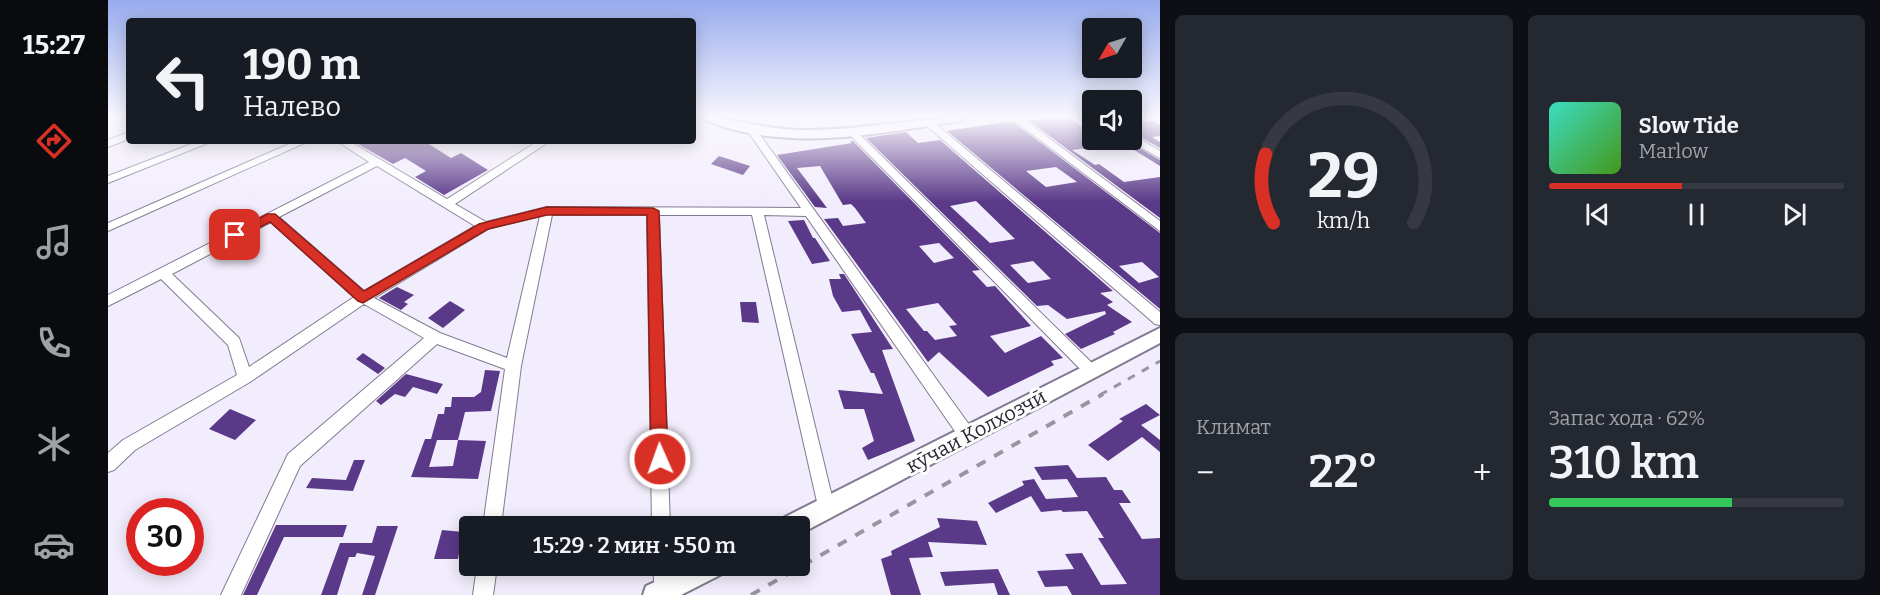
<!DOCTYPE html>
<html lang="ru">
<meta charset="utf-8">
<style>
body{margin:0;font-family:Bitter,serif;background:#242831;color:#f1f3f6;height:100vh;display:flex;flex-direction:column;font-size:22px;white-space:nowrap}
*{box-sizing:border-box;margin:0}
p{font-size:20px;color:#9ea1a6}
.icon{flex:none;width:33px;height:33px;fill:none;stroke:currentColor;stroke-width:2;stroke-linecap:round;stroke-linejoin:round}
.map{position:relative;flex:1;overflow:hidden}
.panel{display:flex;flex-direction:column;gap:15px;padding:15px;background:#0d0f14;width:720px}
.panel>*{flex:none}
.banner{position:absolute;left:18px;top:18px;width:570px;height:126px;border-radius:6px;box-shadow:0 3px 15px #0003;background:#171b24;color:#f1f3f6;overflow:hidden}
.needle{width:39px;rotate:231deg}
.fabs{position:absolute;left:974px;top:18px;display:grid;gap:12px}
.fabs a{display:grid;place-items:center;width:60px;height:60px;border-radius:6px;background:#171b24;box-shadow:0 3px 15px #0003;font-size:30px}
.speed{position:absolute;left:18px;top:498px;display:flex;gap:12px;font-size:30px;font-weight:700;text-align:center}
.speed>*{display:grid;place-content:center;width:78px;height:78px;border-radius:50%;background:#171b24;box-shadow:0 3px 15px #0003;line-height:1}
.speed .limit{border:9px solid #d22;background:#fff;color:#111}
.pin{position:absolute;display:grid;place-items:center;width:51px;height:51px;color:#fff;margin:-26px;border-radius:12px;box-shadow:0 3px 9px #0006}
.me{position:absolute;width:66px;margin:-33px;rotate:358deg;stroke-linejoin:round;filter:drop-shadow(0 0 4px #0008)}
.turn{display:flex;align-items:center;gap:21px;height:126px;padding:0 18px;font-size:27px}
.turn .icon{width:78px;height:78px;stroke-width:2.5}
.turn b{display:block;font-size:42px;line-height:51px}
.big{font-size:45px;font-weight:600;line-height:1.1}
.panel .tile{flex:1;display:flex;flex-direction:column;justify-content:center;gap:9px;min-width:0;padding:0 21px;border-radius:9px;background:#242831}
.panel .dial{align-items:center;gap:0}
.dial svg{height:156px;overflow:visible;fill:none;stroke:#363941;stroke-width:7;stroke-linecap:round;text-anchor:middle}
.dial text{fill:#f1f3f6;stroke:none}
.song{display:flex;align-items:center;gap:18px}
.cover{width:72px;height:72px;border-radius:9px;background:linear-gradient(135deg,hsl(170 70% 55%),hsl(100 70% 35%))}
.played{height:6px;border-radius:3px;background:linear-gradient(90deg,#d93025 45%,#363941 45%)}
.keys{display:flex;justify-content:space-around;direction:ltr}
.heat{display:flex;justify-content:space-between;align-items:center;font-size:33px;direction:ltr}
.charge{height:9px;border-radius:4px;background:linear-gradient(90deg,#34c759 62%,#363941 0)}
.panel .tiles{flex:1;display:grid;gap:15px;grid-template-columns:repeat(2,1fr)}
.trip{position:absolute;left:351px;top:516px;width:351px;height:60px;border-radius:6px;background:#171b24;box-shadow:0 3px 15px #0003;font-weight:600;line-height:60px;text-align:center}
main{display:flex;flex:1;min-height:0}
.tabs{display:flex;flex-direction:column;width:108px;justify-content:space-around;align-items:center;background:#090b0e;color:#9ea1a6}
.tabs .icon{width:42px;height:42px}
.tabs .selected{color:#d93025}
.tabs b{font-size:27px;color:#f1f3f6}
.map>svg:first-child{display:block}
.building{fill:#5a3988;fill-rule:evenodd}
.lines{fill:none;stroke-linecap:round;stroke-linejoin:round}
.minor-casing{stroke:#827b90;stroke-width:2}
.major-casing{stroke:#827b90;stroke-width:4}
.minor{fill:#fff;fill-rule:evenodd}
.major{fill:#fff;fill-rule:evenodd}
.rail-far1{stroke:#9894a0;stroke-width:3;stroke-dasharray:8 8;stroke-linecap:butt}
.rail{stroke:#9894a0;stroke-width:4;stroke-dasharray:10 10;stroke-linecap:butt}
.route{fill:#d93025;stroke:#8d1f18;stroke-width:1.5}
.labels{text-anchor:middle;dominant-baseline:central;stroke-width:6;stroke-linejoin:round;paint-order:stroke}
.near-street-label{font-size:20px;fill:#2c2932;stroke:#fdfdfd}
</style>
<main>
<nav class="tabs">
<b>15:27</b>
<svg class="icon selected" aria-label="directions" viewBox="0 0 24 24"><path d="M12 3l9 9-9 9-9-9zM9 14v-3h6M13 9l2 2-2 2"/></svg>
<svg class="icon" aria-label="music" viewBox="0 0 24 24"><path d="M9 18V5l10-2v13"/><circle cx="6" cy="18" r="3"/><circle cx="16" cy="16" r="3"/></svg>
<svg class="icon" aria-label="phone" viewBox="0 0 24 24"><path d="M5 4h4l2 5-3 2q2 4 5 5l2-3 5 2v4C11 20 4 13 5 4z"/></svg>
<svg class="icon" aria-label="climate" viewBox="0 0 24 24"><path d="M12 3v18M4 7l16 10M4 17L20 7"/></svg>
<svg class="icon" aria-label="car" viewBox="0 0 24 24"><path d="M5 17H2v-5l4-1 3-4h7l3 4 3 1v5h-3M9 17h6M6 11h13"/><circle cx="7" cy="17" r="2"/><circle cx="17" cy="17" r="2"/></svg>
</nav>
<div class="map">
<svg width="1052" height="595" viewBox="0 0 1052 595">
<rect width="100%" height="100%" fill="#f2edfc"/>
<!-- building -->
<path class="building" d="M961,118L984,133V140H994L1004,145L964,150L987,165L991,164L1016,182L1052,177V218L920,120Z
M904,121L1052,233V309L839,131ZM948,167L969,182L938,187L918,171ZM1034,262L1051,277L1031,283L1011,266Z
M1046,121L1052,125V136L1044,137L1052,142V148L1023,132V123Z
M798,132L810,143L832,140L1005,291L992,293L1005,302L999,305L1024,322L1005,332L1007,334L973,349L957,334L998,314L997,311L959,319L940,305L929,306L758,138ZM868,201L907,239L882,243L842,206ZM925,261L943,279L920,283L902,265Z
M1010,140H1018L1052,160V166Z
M245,141H316L343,158L353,153L380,170L336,195L307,177L318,171L297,158L285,164Z
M742,141H745L872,270L864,271L879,287L887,286L923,326L882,336L897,353L933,336L955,358L943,361L946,365L880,397L831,352L820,362L716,219L730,218L735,226L758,223L747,208L743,204L735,205L712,166L689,168L719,208L707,207L669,155L744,143ZM831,243L846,258L826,263L811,246ZM830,303L849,325L841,326L849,336L827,340L819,331H816L798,309Z
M611,156L642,166L635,175L603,164Z
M696,220L705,238H707L722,261L704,264L680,221Z
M731,274H736L785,349L774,350L807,441L760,460L754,448L766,441L756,409H736L730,390L775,394L766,373H763L743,334L764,332L752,310L734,312L725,296L721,279H733Z
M289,287L306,295L296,302L300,304L293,310L271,298Z
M342,301L357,310L335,328L320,318Z
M632,302H648L651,323L634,322Z
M255,353L277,368L270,374L248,359Z
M377,370L392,371L383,411L357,412L350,440L378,441L370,479L303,477L317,439H323L330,414H336L337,407H343L344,397H366L373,392ZM329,440H350L345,466L321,467Z
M298,374L335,384L329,394L305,387L297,397L287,394L273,405L268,401Z
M1038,404L1052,415L1033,425L1052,440V452L1034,437L1000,461L980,445L1015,421L1011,419Z
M122,409L148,420L127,440L101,429Z
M246,460H257L245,491L198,488L204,478L238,480Z
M960,465L969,478L998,477L1006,490H1014L1023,503H1011L1034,539L1052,538V595H964L959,586L937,587L929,571L966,569L957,554L974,553L993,585L1019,584L990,538H996L979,511L955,512L953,510L933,512L923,496L888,513L880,503L916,485L914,481L926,479L938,499L970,497L959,479L934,480L926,467Z
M829,518L869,521L879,545L820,542L825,557L801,558L813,595H783L773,559L784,555L783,551L832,527Z
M168,525H239L235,537H176L149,595H135Z
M269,526H290L267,595H254L267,556L249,553L247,557H241L229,595H213L232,543H264Z
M334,530L355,532L350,559H326Z
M890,569L902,595H890L886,583L837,586L832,572Z"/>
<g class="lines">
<!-- minor casing -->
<g class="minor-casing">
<path id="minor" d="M903,118H914L1052,221V231Z
M818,121H824L1052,312V325L1047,324L818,125Z
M644,127L647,128L865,430L867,435L865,440L859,442L853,440L698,216L656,215L727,509L724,515L718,518L712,515L644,215H551L562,526H544L539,215H444L413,366L393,526H375L397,369L329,344L192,466L133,595H113L180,454L316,338L256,304L142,382L27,450L6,470L0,472V453L15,440L129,375L120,345L53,279L0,306V295L261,162L229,141H241L339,199L430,141H442L347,204L378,222L439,207L693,208L639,130ZM269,166L367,226L256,291L171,217ZM432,216L399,358L332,333L266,298L380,229ZM163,222L246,297L141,367L131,338L64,274Z
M744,129L747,130L988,367L991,371L988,375L983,377L978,375L741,134L739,132Z
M21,132V139L0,147V140Z
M1023,134L1052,151V158L1020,140H1023Z
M91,141H105L0,183V176Z
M188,141H201L0,231V223Z
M369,566H389L385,595H365Z
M545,566H565L563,595H547Z"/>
</g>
<!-- major casing -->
<g class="major-casing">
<path id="major" d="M595,118C628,118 660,130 694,130C749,131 803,118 858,118L853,121C778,132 695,150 620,128C612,125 601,123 595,118Z
M1052,328V343L692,534V526H672L675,518Z
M581,566H618L614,574L573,595H535L538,586Z"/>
</g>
<!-- minor -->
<use href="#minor" class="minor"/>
<!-- major -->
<use href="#major" class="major"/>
<!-- rail-far1 -->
<path class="rail-far1" d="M992,395L1052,361"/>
<!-- rail -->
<path class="rail" d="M643,595L995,394"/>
</g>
<!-- sky -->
<linearGradient id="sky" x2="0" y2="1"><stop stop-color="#97abed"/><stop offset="0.58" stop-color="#f9f7fe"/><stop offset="1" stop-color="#f9f7fe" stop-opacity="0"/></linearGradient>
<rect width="1052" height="202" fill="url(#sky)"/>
<!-- route -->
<path class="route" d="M439,207L545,208L551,211L560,459L558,465L552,467L546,465L543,459L539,215H439L380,229L255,303L250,301L162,222L131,238L127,239L121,235L159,214H167L256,291L371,224Z"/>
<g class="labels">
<!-- near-street labels -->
<g class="near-street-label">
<text transform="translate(868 431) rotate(-28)">кӯчаи Колхозчӣ</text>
</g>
</g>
</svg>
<div class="fabs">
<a><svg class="needle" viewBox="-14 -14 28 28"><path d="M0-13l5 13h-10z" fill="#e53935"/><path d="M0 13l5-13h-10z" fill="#9ea1a6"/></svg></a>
<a><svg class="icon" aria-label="sound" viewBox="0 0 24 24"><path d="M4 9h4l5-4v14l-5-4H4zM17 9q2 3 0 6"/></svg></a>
</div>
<div class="speed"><div class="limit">30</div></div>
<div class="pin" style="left:127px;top:235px;background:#d93025"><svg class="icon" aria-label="arrive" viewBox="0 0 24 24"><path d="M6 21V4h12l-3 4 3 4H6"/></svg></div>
<svg class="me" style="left:552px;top:459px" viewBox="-20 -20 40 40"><circle r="17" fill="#d93025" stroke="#fff" stroke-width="3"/><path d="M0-11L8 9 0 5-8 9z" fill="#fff"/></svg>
<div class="trip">15:29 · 2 мин · 550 m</div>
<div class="banner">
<div class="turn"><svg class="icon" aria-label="left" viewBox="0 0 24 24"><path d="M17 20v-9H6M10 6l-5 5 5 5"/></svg><div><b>190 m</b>Налево</div></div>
</div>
</div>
<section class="panel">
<div class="tiles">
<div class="tile dial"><svg viewBox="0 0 100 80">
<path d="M14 69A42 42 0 1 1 86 69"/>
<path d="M14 69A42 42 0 0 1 10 34" stroke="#d93025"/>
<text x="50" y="56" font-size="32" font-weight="700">29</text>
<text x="50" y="72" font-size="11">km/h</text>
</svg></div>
<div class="tile">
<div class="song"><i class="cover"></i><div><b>Slow Tide</b><p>Marlow</p></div></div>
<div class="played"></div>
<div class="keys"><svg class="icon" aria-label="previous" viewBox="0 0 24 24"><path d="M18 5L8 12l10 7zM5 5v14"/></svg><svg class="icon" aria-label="pause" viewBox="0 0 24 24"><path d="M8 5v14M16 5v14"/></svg><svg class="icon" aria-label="next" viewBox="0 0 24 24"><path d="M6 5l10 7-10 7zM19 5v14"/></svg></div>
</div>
<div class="tile"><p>Климат</p>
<div class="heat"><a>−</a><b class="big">22°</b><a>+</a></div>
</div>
<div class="tile"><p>Запас хода · 62%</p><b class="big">310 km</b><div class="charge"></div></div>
</div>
</section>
</main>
